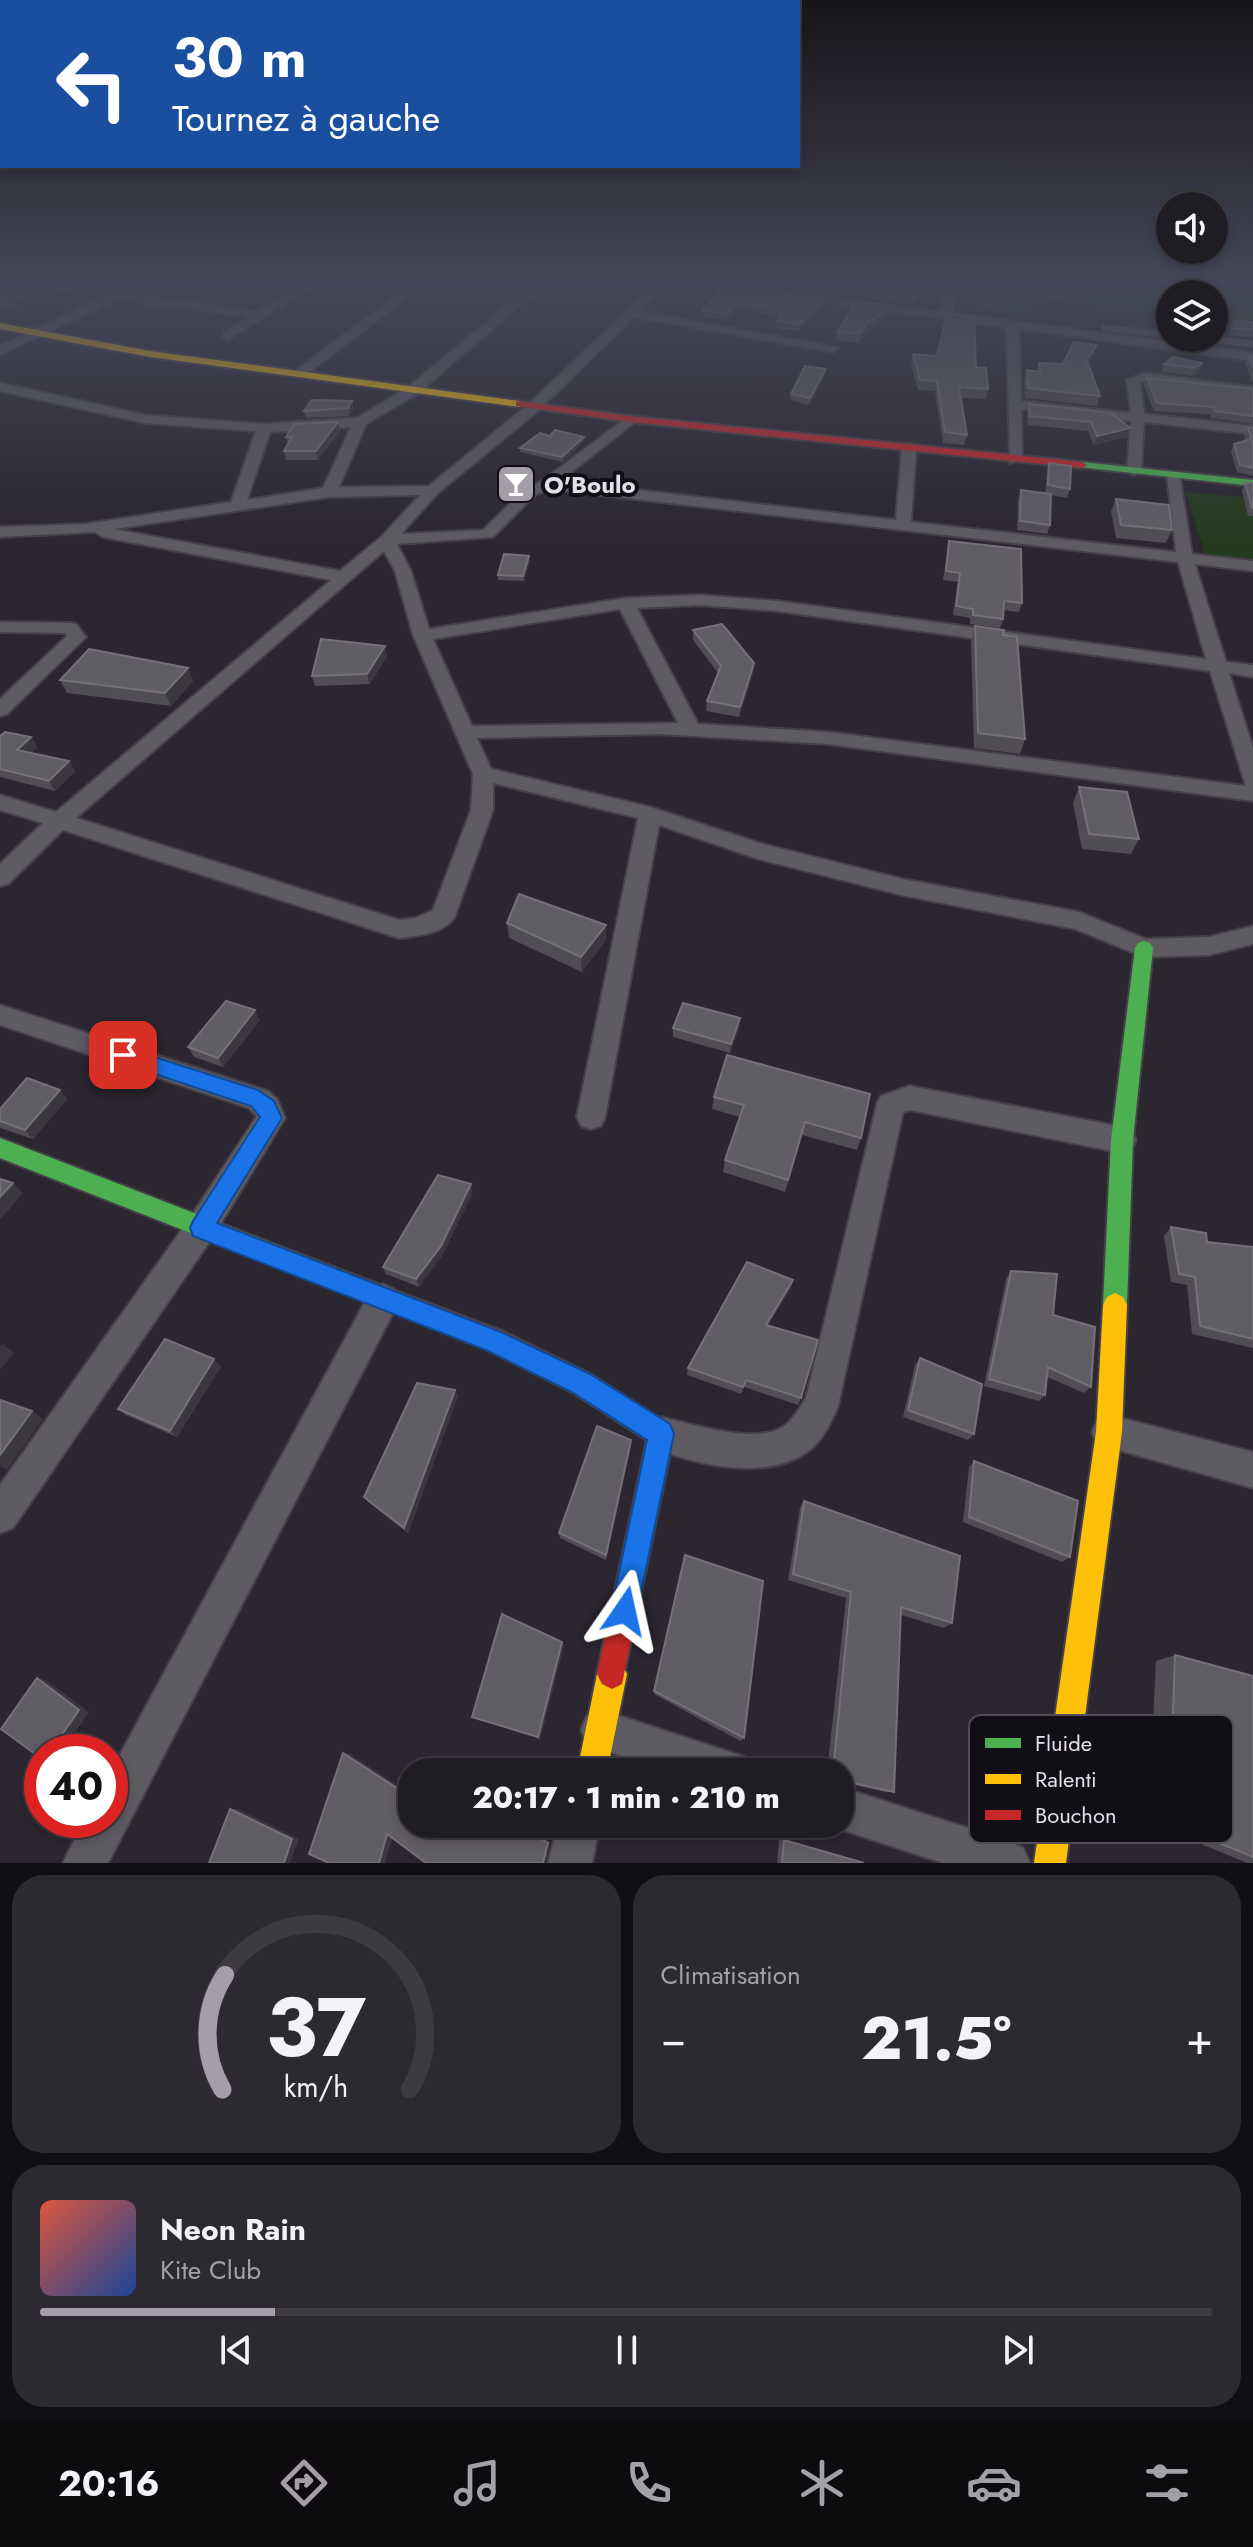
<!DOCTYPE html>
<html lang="fr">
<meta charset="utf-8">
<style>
body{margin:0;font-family:Jost,sans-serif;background:#2d2931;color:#f1f3f6;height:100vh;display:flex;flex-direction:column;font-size:30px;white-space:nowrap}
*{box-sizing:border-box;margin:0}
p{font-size:26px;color:#a2a1a6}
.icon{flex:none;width:44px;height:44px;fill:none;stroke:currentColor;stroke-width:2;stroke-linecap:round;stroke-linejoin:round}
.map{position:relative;height:1863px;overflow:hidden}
.details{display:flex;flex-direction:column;gap:12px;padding:12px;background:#120f14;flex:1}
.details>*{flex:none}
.guide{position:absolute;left:0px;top:0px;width:800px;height:168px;box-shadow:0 4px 12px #0003,0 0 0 2px #3d3a41;background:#1a4fa0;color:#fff;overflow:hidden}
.fabs{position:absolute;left:1156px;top:192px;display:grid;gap:16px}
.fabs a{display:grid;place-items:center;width:72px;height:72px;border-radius:50%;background:#201c24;box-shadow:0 4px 12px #0003,0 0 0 2px #3d3a41;font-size:40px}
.speed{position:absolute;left:24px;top:1734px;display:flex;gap:16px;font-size:40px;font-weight:700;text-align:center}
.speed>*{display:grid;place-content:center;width:104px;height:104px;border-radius:50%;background:#201c24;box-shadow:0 4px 12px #0003,0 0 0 2px #3d3a41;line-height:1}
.speed .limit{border:12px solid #d22;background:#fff;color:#111}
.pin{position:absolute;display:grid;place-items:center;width:68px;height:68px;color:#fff;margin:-34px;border-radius:16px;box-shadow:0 4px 12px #0006}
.me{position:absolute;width:88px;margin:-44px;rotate:11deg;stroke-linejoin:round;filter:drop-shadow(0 0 6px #0008)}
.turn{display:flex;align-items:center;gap:28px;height:168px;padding:0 40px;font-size:36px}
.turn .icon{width:104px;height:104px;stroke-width:2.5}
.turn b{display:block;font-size:56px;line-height:68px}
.big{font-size:60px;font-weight:800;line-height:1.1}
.details .tile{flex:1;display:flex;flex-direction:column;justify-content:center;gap:12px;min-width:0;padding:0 28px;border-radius:32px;background:#2d2931}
.details .dial{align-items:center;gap:0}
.dial svg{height:208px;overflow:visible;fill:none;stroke:#3d3a41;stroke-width:7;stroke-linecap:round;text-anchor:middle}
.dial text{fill:#f1f3f6;stroke:none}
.song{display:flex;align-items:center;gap:24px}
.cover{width:96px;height:96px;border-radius:12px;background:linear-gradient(135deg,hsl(10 70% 55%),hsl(220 70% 35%))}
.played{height:8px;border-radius:4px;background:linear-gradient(90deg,#a39ea8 20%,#3d3a41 20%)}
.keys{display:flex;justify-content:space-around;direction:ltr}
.heat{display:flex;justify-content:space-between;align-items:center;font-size:44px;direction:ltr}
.details .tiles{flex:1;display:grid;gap:12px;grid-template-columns:1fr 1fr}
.tile:last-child{grid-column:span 2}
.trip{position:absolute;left:398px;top:1758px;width:456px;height:80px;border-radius:32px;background:#201c24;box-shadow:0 4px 12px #0003,0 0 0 2px #3d3a41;font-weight:800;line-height:80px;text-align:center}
.tab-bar{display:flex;height:128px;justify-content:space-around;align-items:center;background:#0d0b0e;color:#a2a1a6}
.tab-bar .icon{width:56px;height:56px}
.tab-bar .current{color:#a39ea8}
.tab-bar b{font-size:36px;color:#f1f3f6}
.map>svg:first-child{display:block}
.green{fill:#253b1f}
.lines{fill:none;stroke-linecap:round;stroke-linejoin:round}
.lane-casing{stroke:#454149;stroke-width:8}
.street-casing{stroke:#454149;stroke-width:4}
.fast-casing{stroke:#454149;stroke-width:4}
.slow-casing{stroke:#454149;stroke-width:4}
.jam-casing{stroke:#454149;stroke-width:4}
.lane{stroke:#5e5b62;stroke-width:6}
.street{fill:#5e5b62;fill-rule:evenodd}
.fast{fill:#4caf50;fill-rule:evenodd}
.slow{fill:#ffc107;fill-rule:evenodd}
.jam{fill:#c62828;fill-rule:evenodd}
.wall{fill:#514d54}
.shaded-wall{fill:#3b373f}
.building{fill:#615d64;stroke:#757179;stroke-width:2}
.route{fill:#1a73e8;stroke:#114b97;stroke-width:2}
.labels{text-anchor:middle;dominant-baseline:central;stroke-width:8;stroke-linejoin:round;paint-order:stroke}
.far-poi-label{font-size:24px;font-weight:bold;fill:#e3dfe9;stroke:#110e15;text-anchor:start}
.key{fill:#110e15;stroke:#504d55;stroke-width:2}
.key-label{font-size:22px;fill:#e3dfe9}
</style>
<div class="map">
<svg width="1253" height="1863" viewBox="0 0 1253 1863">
<rect width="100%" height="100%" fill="#2b2630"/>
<!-- green -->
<path class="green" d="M977,283H1253V328L1214,322V294H1170V316L1029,296L1025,314L962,303Z
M1186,492L1253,498V564L1206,559Z"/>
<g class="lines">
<!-- lane casing -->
<g class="lane-casing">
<path id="lane" d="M1105,328L1170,335
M1199,338L1253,344"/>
</g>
<!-- street casing -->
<g class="street-casing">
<path id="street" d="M21,283L120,290L125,293L258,312L307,283H320L228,339L224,338V332L249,317L117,299L0,355V346L103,297Z
M414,283H426L303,377H295V371Z
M534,283H546L417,394L366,424L339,487L429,486L529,404L656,283H667L639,311L839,348L833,352L633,317L539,410L438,493L401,534L483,530L525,489L542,481L630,415L637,419L635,422L560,481L896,520L902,448L909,444L916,448L911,522L1176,552L1167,475L1179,472L1192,554L1253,561V571L1195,564L1226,662L1253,665V677L1229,673L1253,748V801L828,744L659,734L477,738L491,769L650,807L762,844L902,879L1079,912L1146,939L1209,937L1253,926V944L1209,955L1144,957L1075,929L902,895L758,859L659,825L605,1117L601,1126L591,1129L581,1126L577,1117L638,818L493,783V810L455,916C445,934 417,936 399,938L63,830L8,884L0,886V864L43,823L0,810V795L56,812L331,580L103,537L95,532L0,537V527L85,524L231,502L256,431L145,423L0,391V383L145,415L264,424L357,418L407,388ZM351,427L323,488L247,500L270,432ZM549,489L1178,562L1206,659L777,601L700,595L626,598L429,629L411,571L397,544L493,537L535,495ZM420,495L381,537L340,571L114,529L329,497ZM384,551L395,571L413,635L473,774L471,810L433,910L416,918L399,920L76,818ZM700,605L777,611L1210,671L1246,786L828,732L698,724L637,608ZM620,609L678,723L472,726L433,639Z
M694,283H725L764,291L759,294Z
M948,283H958L952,313L1253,353V361L1019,329L1021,401L1131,413L1127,380L1144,373L1253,387V395L1140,382L1144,414L1253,426V434L1144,422L1141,471L1134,475L1127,471L1131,421L1021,409L1022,460L1010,463L1007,328L789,296L795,293L941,312Z
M0,622L70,623L76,624L86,637L7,714L0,716V699L67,636L65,633L0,632Z
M0,1005L268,1091L277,1099L285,1118L212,1238L13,1528L0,1533V1485L190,1218L257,1116L249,1108L0,1025Z
M910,1086L1122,1127L1132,1131L1136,1140L1132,1149L1122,1153L910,1110L903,1112L838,1406C833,1418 826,1434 816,1444C777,1485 694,1465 649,1446L644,1434L649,1422L661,1417C691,1424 754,1444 781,1428C793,1421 799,1409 806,1398L877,1104L881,1096Z
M383,1284L394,1289L399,1300L394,1311L108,1863H63L84,1820H110V1773L372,1289Z
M1109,1415L1253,1452V1488L1097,1444L1092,1432L1097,1420Z
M601,1710L745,1757L751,1772H667L587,1744L581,1730L587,1716Z
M840,1787L1008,1841L1023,1848L1030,1863H943L840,1829L828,1824H840Z
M558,1824H600L592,1863H548Z"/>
</g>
<!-- fast casing -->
<g class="fast-casing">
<path id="fast" d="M1082,462L1253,480V486L1078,467L1077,465Z
M1144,941L1150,943L1153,948L1133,1140L1127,1305L1123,1313L1115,1317L1107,1313L1103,1305L1111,1140L1135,948L1138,943Z
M0,1138L336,1268L340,1276L336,1284L328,1287L0,1158Z"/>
</g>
<!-- slow casing -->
<g class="slow-casing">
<path id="slow" d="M0,323L150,351L520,401L525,404L520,407L150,357L0,329Z
M1115,1293L1123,1297L1127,1305L1122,1432L1066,1863H1034L1096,1432L1103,1305L1107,1297Z
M612,1659L622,1664L627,1674L607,1772H577L597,1674L602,1664Z"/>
</g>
<!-- jam casing -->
<g class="jam-casing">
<path id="jam" d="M520,401L630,416L1082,462L1087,465L1082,468L630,422L516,406V402Z
M328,1265L502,1331L590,1374L670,1425L674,1434L622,1684L612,1689L602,1684L597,1674L647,1440L572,1392L486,1349L320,1284L316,1276L320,1268Z"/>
</g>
<!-- lane -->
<use href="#lane" class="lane"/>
<!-- street -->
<use href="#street" class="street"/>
<!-- fast -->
<use href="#fast" class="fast"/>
<!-- slow -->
<use href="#slow" class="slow"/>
<!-- jam -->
<use href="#jam" class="jam"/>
</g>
<!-- wall -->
<path class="wall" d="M749,283H848L836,295Z
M927,283L911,305L863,298L864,292Z
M740,286L827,298L826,305L799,331L776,328L777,321L780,316L736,310L726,321L703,317V310Z
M888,314L874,328H870L859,343L836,340L837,332Z
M1234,321L1253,322V338L1228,335Z
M913,354L976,367L988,389L986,399L961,398L967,435L964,445L943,443L935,391L918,390L911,364Z
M1093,356L1089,363L1100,396L1097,406L1025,398L1024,381L1027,370L1037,371L1039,363L1063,364Z
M1248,356H1253V383L1245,363Z
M1202,363L1199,372L1192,376L1161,372L1164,364Z
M825,376L809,405L790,400L791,394Z
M1147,378L1253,389V424L1211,418L1210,414L1154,411L1144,386Z
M352,401L353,409L349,416L306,418L304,411Z
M1029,404L1111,413L1127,437L1094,445L1088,431L1028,425L1027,413Z
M1248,428H1253V476L1237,472L1231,451L1234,444L1245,440L1244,436Z
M340,431L318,460H286L284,451L288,444L286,437Z
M550,436L584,441L563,462L520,452V448Z
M1049,463L1070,489L1067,498L1051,495L1050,525L1047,534L1017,530L1018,500L1021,490L1045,493L1047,472Z
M1245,483H1253V516H1248L1242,491Z
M1116,499L1172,530L1166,543L1116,538L1111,511Z
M949,541L1022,603L1019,612L1003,610V619L1000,628L970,624V618L953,615L958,582L943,580Z
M530,561L524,581L498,580V575Z
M975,626L1003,635L1025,739L1020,754L974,748L971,641Z
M693,630L754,663L753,673L739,717L706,711L707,701L718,673L693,640Z
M385,646L387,656L370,684L315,686L312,676Z
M188,668L193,681L171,706L67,693L60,680Z
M0,736L31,737L37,747L31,753L69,761L75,771L55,791L0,777Z
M1079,787L1139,839L1131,854L1082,849L1073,803Z
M507,923L606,940L582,972L509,938Z
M740,1018L739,1028L730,1053L673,1037V1028Z
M260,1020L223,1067L194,1057L188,1047Z
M60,1090L67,1099L33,1139L0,1128V1109Z
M714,1097L861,1138L857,1150L802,1135L785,1192L723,1172L725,1160L740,1117L712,1109Z
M473,1192L443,1254L419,1287L386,1274L383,1267Z
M1171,1227L1207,1242L1253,1247V1348L1192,1334L1187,1285L1171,1282L1164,1236Z
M1011,1271L1053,1315L1091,1387L1084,1393L1047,1377L1045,1395L1039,1401L984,1386L1006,1279Z
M793,1280L791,1288L768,1325L801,1398L798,1405L744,1387L741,1394L687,1375L688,1368Z
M920,1358L974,1434L968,1440L903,1417L915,1365Z
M221,1366L177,1437L126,1415L118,1409Z
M458,1396L408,1533L368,1502L364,1497Z
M631,1446L606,1560L560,1538L559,1533Z
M974,1461L1070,1557L1062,1562L963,1522L969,1467Z
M804,1501L952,1623L944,1628L901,1615L894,1792H886L840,1782V1772H827L846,1598L788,1580L800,1508Z
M685,1555L744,1738L740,1741L654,1694Z
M564,1645L540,1739L472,1717Z
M1175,1655L1253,1676V1863H1247L1148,1822L1156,1661Z
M779,1839L784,1840L864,1863H777Z"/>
<!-- shaded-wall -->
<path class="shaded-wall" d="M842,283H848L836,295L837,289Z
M924,283H927L911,305L913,298Z
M39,289L42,296L0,314V306Z
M827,298L826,305L799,331L800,324Z
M737,303L736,310L726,321L727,314Z
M890,306L888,314L874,328L875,320Z
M871,319L870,328L859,343L860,334Z
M1097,345L1093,356L1084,370L1087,360Z
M1202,363L1199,372L1192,376L1196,368Z
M826,369L825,376L809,405L810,398Z
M352,401L353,409L349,416L348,408Z
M338,422L340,431L318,460L316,451Z
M1130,428L1127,437L1094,445L1097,436Z
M584,437V441L563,462L562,457Z
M529,556L530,561L524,581L523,576Z
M385,646L387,656L370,684L367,674Z
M754,663L753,673L739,717L740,707Z
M188,668L193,681L171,706L165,693Z
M31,737L37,747L23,760L17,750Z
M69,761L75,771L55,791L49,781Z
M606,925V940L582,972L581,957Z
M255,1010L260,1020L223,1067L218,1058Z
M740,1018L739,1028L730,1053L731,1044Z
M60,1090L67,1099L33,1139L25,1130Z
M13,1183L23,1193L0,1220V1197Z
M471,1184L473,1192L443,1254L419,1287L416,1279Z
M793,1280L791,1288L764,1332L766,1325Z
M2,1344L14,1353L0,1370V1347Z
M214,1359L221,1366L177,1437L170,1431Z
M455,1390L458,1396L408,1533L404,1528Z
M32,1411L43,1419L7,1470L0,1466V1455Z
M631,1440V1446L606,1560V1555Z
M562,1642L564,1645L540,1739L538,1737Z
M37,1678L47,1681L89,1712L62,1752H50Z
M343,1753L350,1754L412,1795V1798Z
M230,1809H238L299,1839L290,1863H284Z
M516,1824H519L550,1842L545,1862L547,1863H543Z
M394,1833L385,1863H379L387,1834Z"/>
<!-- building -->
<path class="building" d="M795,283H842L837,289Z
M870,283H924L913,298L864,292Z
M0,286L39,289L0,306Z
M740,286L827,298L800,324L777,321L783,309L737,303L727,314L703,310L723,287Z
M857,301L890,306L875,320L871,319L860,334L837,332Z
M947,313L974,317L976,367L986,368L988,389L959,387L967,435L945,432L937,381L920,380L913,354L937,356Z
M1234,321L1253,322V330L1231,328H1237Z
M1074,342L1097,345L1087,360L1100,396L1028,388L1027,370L1041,372L1039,363L1063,364Z
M1248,356H1253V368Z
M1173,357L1202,363L1196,368L1164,364Z
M805,366L826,369L810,398L791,394Z
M1147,378L1253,389V416L1215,411L1213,407L1157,403Z
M312,400L352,401L348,408L304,411Z
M1029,404L1111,413L1130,428L1097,436L1091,422L1030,416Z
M338,422L316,451H284L292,437H286L294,424Z
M1248,428H1253V445Z
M555,430L584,437L562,457L520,448L540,433L550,436Z
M1251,439L1253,447V468L1240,465L1234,444Z
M1049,463L1071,466L1070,489L1048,485Z
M1245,483H1253V508H1252Z
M1021,490L1051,494L1050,525L1020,521Z
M1116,499L1169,505L1172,530L1121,525Z
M949,541L1021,549L1022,603L1004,601L1003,619L973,615V609L956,606L960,573L946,571Z
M504,554L529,556L523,576L498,575Z
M722,624L754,663L740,707L707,701L721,666L693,630Z
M975,626L1004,630L1003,635L1017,637L1025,739L978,733Z
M321,639L385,646L367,674L312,676Z
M89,649L188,668L165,693L60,680Z
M5,732L31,737L17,750L69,761L49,781L0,769V736Z
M1079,787L1127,792L1139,839L1089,834Z
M519,894L606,925L581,957L507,923Z
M226,1001L255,1010L218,1058L188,1047Z
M683,1003L740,1018L731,1044L673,1028Z
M727,1055L870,1094L861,1138L805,1122L788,1180L725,1160L744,1105L714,1097Z
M27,1078L60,1090L25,1130L0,1121V1109Z
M438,1175L471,1184L441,1246L416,1279L383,1267Z
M0,1179L13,1183L0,1197Z
M1171,1227L1206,1233L1207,1242L1253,1247V1339L1200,1326L1195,1277L1179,1274Z
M747,1262L793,1280L766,1325L818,1340L801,1398L746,1380L743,1387L688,1368Z
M1011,1271L1057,1274L1053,1315L1095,1327L1091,1387L1048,1367L1045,1395L989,1379Z
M165,1339L214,1359L170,1431L118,1409Z
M920,1358L982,1384L974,1434L908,1410Z
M417,1383L455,1390L404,1528L364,1497Z
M0,1400L32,1411L0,1455Z
M597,1426L631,1440L606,1555L559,1533Z
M974,1461L1078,1501L1070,1557L969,1517Z
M804,1501L960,1556L952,1623L901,1607L894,1792L840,1780V1772H833L851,1592L793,1574Z
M685,1555L763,1581L744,1738L654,1691Z
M502,1614L562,1642L538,1737L472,1717Z
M1175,1655L1253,1676V1857L1169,1822Z
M37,1678L79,1710L50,1752H42V1759L1,1729Z
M343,1753L412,1798V1824H516L548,1843L543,1863H426L387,1834L379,1863H329L309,1854Z
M230,1809L292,1839L284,1863H209Z
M784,1840L864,1863H782Z"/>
<!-- sky -->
<linearGradient id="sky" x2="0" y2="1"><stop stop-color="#18151a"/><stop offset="0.52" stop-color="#444759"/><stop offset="1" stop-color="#444759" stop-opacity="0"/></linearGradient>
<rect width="1253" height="544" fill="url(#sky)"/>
<!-- route -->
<path class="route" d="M123,1047L258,1090L274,1101L282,1118L217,1223L501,1332L590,1374L670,1424L674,1434L635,1621L625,1626L615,1621L611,1611L647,1440L572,1392L486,1350L193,1236L190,1228L193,1221L260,1117L251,1106L116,1061L113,1055Z"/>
<!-- icons -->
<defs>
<g id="bar-square" transform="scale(2)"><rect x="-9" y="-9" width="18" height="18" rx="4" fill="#a39ea8" stroke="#110e15"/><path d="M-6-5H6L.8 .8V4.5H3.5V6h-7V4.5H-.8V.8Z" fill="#fff"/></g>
</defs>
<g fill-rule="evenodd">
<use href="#bar-square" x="516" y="484"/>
</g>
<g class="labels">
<!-- far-poi labels -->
<g class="far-poi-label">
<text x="544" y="484">O'Boulo</text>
</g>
</g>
<!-- legend -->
<rect x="969" y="1715" width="264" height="128" rx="12" class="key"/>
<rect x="985" y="1738" width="36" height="10" fill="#4caf50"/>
<rect x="985" y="1774" width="36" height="10" fill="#ffc107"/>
<rect x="985" y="1810" width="36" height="10" fill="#c62828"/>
<g class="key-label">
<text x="1035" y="1751">Fluide</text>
<text x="1035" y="1787">Ralenti</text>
<text x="1035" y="1823">Bouchon</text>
</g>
</svg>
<div class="fabs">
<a><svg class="icon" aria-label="sound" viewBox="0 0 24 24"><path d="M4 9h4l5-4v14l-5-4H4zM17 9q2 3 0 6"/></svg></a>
<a><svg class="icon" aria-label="layers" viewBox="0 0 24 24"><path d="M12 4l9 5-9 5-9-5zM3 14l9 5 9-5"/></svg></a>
</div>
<div class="speed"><div class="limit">40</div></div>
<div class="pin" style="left:123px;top:1055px;background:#d93025"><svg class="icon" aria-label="arrive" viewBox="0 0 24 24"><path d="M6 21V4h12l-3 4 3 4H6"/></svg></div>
<svg class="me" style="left:625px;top:1611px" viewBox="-20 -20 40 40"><path d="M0-17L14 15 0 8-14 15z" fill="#1a73e8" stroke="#fff" stroke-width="4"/></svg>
<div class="trip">20:17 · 1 min · 210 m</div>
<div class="guide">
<div class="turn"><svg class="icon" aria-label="left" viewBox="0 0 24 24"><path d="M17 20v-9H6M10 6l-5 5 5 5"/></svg><div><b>30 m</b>Tournez à gauche</div></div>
</div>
</div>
<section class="details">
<div class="tiles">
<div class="tile dial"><svg viewBox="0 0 100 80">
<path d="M14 69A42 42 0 1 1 86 69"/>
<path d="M14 69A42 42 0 0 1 15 25" stroke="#a39ea8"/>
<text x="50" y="56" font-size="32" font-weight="700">37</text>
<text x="50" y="72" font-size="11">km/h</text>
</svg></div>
<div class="tile"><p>Climatisation</p>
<div class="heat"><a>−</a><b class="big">21.5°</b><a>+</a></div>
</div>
<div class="tile">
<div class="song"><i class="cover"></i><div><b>Neon Rain</b><p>Kite Club</p></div></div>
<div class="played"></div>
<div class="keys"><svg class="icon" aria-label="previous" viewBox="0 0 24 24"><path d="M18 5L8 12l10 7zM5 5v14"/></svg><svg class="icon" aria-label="pause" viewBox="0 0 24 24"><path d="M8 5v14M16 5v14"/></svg><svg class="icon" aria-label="next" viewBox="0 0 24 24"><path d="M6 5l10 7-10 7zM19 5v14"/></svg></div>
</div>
</div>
</section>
<nav class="tab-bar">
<b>20:16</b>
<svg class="icon current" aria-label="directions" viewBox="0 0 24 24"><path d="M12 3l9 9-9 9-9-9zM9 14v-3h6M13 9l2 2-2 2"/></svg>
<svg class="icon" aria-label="music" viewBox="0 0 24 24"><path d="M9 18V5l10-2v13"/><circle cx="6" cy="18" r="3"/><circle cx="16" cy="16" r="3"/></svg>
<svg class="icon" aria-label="phone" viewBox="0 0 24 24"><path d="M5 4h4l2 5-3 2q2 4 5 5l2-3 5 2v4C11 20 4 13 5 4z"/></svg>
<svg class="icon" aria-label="climate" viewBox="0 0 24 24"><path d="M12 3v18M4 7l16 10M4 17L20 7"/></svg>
<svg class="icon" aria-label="car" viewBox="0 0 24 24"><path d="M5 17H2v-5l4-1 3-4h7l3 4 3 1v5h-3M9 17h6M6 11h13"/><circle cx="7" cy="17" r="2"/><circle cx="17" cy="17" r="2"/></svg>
<svg class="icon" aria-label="filters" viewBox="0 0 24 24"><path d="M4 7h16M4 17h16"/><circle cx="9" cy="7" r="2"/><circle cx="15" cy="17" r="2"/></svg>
</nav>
